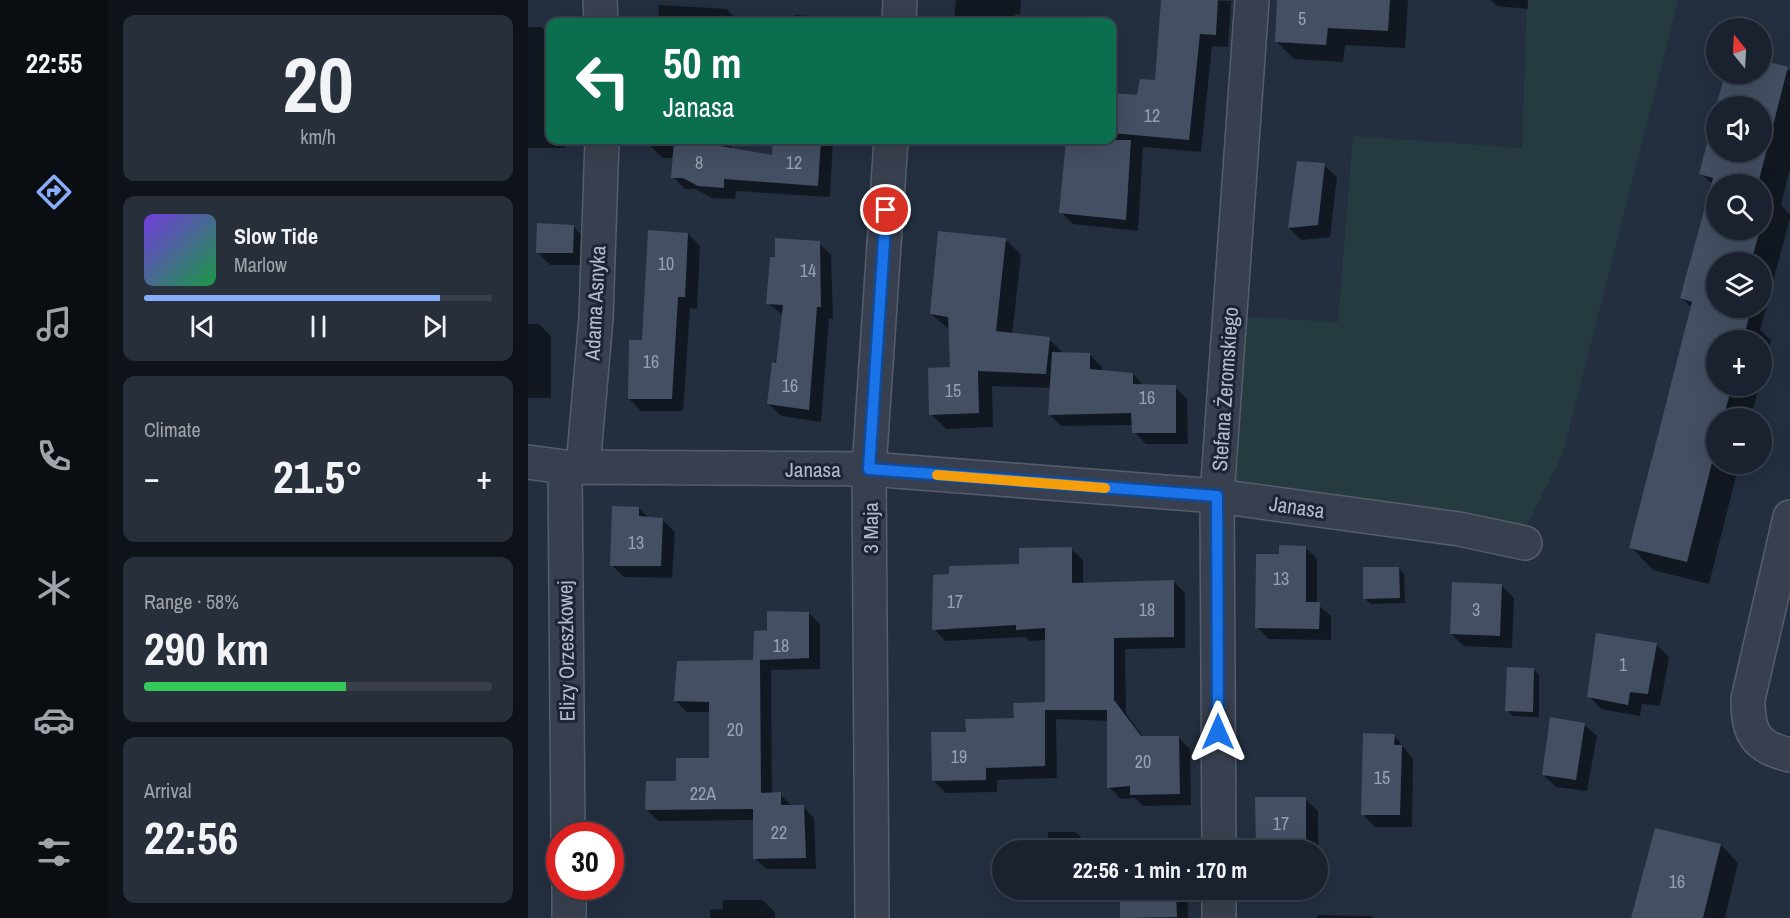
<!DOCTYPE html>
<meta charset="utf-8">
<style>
body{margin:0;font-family:"Archivo Narrow",sans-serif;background:#272f3b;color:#f1f3f6;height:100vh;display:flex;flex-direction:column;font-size:22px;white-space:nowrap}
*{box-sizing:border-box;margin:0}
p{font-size:20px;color:#9fa4aa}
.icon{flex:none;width:33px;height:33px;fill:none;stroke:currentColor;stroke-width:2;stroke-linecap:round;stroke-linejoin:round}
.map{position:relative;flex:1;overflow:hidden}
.sheet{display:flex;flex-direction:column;gap:15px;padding:15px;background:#0e131a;width:420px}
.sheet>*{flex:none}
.top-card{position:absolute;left:18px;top:18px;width:570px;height:126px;border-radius:12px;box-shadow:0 6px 24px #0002,0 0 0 2px #383f4b;background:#0b6e4f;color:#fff;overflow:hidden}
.needle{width:39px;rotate:342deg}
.controls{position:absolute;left:1178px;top:18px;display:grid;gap:12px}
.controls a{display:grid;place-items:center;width:66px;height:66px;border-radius:50%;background:#1a222f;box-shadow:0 6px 24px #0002,0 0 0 2px #383f4b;font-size:30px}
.speed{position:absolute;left:18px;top:822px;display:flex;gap:12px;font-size:30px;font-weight:700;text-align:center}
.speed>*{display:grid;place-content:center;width:78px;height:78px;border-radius:50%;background:#1a222f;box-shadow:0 6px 24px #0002,0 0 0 2px #383f4b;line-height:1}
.speed .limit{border:9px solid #d22;background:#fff;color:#111}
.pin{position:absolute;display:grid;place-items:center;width:51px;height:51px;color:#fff;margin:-26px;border:3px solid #fff;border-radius:50%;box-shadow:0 2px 6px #0007}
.me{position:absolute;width:66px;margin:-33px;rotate:0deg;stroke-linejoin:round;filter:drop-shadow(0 0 4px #0008)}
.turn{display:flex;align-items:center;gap:21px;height:126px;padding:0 18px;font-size:27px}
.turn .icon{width:78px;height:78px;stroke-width:2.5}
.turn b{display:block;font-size:42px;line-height:51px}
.big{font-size:45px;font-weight:700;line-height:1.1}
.sheet .tile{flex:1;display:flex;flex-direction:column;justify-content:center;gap:9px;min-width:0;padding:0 21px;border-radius:12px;background:#272f3b}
.sheet .dial{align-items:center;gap:0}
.dial b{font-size:78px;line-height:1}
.song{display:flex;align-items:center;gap:18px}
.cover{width:72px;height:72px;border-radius:9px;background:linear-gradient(135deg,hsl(260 70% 55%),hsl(140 70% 35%))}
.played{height:6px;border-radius:3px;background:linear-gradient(90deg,#88aefb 85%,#383f4b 85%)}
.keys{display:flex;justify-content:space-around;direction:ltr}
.heat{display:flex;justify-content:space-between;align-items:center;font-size:33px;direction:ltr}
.charge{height:9px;border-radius:4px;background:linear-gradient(90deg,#34c759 58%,#383f4b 0)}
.trip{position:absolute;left:464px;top:840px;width:336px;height:60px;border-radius:30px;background:#1a222f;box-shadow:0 6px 24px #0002,0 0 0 2px #383f4b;font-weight:700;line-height:60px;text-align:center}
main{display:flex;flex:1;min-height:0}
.tabs{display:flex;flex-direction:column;width:108px;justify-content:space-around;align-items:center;background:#0a0e13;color:#9fa4aa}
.tabs .icon{width:42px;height:42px}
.tabs .selected{color:#88aefb}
.tabs b{font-size:27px;color:#f1f3f6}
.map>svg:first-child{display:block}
.green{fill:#253b40}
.shadow{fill:#0007;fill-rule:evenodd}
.building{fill:#444f63}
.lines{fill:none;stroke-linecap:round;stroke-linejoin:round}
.minor-casing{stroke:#565e6d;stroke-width:36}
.minor{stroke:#38404f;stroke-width:33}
.route-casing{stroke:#114b97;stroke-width:15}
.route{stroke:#1a73e8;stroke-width:10}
.slow{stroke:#f59e0b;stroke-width:10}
.labels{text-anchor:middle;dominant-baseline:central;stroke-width:6;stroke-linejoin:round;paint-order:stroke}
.number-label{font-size:18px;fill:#98a0b0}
.street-label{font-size:21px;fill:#b4bbca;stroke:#1d2534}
</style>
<main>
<nav class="tabs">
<b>22:55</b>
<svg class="icon selected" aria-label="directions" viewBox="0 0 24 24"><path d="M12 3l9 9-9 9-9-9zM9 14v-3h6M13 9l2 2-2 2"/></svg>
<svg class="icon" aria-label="music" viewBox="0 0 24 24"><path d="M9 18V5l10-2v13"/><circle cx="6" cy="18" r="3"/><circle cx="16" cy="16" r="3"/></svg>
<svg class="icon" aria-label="phone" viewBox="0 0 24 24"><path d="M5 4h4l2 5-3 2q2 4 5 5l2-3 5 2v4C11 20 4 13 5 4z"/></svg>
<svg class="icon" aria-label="climate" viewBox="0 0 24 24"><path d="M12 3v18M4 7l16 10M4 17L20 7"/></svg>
<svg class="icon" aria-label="car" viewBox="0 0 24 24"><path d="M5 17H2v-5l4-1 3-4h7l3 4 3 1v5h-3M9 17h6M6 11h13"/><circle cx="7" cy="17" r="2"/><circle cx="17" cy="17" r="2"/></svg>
<svg class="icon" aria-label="filters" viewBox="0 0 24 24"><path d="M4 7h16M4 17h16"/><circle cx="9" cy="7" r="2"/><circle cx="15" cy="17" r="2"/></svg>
</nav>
<section class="sheet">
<div class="tile dial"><b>20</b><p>km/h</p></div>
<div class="tile">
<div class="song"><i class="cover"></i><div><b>Slow Tide</b><p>Marlow</p></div></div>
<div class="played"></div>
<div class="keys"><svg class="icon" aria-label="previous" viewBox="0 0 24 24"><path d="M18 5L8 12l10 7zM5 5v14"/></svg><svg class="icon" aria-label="pause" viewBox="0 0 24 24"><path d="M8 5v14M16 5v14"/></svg><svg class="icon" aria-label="next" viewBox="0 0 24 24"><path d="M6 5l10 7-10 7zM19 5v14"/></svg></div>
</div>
<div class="tile"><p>Climate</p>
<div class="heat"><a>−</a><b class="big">21.5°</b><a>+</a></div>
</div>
<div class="tile"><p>Range · 58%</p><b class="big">290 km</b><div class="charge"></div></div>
<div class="tile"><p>Arrival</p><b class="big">22:56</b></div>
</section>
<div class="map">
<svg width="1262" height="918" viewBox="0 0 1262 918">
<rect width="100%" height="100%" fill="#232e3f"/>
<!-- green -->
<path class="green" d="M999,0H1150L1035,454L998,527L702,484L717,317L810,322L825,136L994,148Z"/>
<!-- shadow -->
<path class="shadow" d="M428,0H493L492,14H487L486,22H426Z
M634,0L703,1L700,47L684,46L673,152L615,147L610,231L545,224L533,212L539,140H584L585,95L610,97L628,82Z
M751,0H880L877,48L817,45L815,62L766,59L748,41Z
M963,0H1000V9L969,6Z
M131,5L199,9L211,22H130Z
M267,15L311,18L315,22H266Z
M0,27H13L22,36V140H37V148H0Z
M1233,62L1262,71V169L1253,205L1262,215V218L1232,330L1243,340L1233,379V340H1188V386H1231L1223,418H1188V464H1211L1181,584L1125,570L1103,547L1164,308L1154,298L1185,185L1173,173L1188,114V152H1233V106H1190L1198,74H1233ZM1188,184H1233V230H1188ZM1188,262H1233V308H1188Z
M123,140H204V150L245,157L247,140H305L302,197L208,191L207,199L184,198L168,189H157L145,177L146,158H135L122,146Z
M796,165L809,177L802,237L773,240L761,228Z
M45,226L57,239V265H22L10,253Z
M160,234L172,246L169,309L162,308L155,411H113L101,399L115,342Z
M477,239L493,255L484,335L521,339L536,354L562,355L574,367V372L605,374L616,386L647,387L659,399L660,444H618L606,432L605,425L533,426L521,414L523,388L464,386L465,427L418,429L403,414L424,369L422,330L403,314Z
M291,243L303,255L305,319L301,318L293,422L253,416L241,404L255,315L240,303L248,259Z
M0,324H11L23,336V398H0Z
M111,508L121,518L135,520L147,532L144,578L96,577L84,565Z
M777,547L789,559V604L803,616V640L741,639L729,627L753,556Z
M543,549L555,560V584L645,581L657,593V648L597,649L598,713L615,737H650L662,749L663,805L615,806L607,798L593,799L581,787V721L528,719L529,778L469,780V792L418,793L406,781L439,734L487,720L519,706L518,640L502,641L497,637L417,641L406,629L492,565Z
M870,568L876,574L877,603L843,604L837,599Z
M973,585L986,598L984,648L936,646L923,634Z
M281,613L292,624V669L243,670L244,794H252L264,806H275L286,818L288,869H238L227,858L226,820L130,821L119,810L149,782L183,759L182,712H159L148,701L227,661L240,632Z
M1069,635L1129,645L1141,657L1132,706L1114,704L1112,716L1073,709L1061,696Z
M1005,669L1011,675V717L985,716L979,710Z
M1056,724L1069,736L1059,791L1028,787L1015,775Z
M867,736L885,759L884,827H847L835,814Z
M729,798L777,799L790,811V854L798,862V887H789V850H729Z
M520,832H547L553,837V850H521Z
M1193,845L1210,863L1197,918H1105Z
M593,890H660V918H593Z
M195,900H234L247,912V918H182V910L195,909Z
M789,915L843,916L846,918H789Z"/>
<!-- building -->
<path class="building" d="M633,0H690L688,35L672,34L661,140L584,133V93L609,95L612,79L627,80Z
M749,0H862L860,31L800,28L798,45L747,42Z
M1233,60L1260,67L1230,184H1188V230H1232L1223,262H1188V308H1212L1210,313L1221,317L1215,340H1188V386H1204L1195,418H1188V447L1159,562L1101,548L1164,302L1152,298L1185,178L1171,174L1188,108V152H1233V106H1188L1197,74H1233Z
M146,140H192V146L244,155L245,140H293L290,186L196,179V188L170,186L155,178H143Z
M538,140H603L598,220L531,213Z
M769,161L797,163L790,225L760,228Z
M1233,189L1241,192L1233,224Z
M9,223L46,225L45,253H8Z
M120,230L160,233L157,297H150L144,399H100L101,340H114Z
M410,231L478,238L468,331L522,337L518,374L450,371L451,413L401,415L400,368L422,367L420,317L402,314Z
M247,238L292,241L293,307H289L281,410L239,404L244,362L248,363L255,305L238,304L242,257H247Z
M524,352L562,353V369L605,373V384L648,385V433H604L603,413L520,415Z
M84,506L111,507V516L135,518L133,566H82Z
M751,545L778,546V602H792L791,629L727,628L728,554H751Z
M544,547V583L646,580V637L586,638V700L613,736H651L652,794L602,795V786L579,788V710H517V628L488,630V625L404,630L405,575L421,574V566L491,564V548Z
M835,567H871L872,598L835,599Z
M924,582L974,584L972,636L922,634Z
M239,611L281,612V658L232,660L233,793L253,792V805H276L278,858L225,859V809L117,810L118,781H148V758H181V702L146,701L149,661L225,660L226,631L239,630Z
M1068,633L1129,643L1120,694L1102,692L1100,705L1059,697Z
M979,667L1006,668L1005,712L977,711Z
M517,702V766L458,768V780L404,781L403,732H438L437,719L486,718L485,703Z
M1022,717L1057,723L1048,780L1014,775Z
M835,733L867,734L866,745H874L872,815H833Z
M727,797H778V850H728Z
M1127,828L1193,844L1175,918H1103Z
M592,890H648L649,917L592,918Z"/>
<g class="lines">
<!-- minor casing -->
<g class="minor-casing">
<path id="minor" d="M72,0L73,22
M371,22L372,0
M0,462L37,467L341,469L689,496L931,529L997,543
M37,467L40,836
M55,467L68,318L74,140
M1262,517L1220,699C1220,733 1227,747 1262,755
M691,850L689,496L724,0
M41,886V918
M691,890V918
M344,918L341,469L363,140"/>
</g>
<!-- minor -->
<use href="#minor" class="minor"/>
</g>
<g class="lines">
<!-- route casing -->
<g class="route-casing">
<path id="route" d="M358,210L341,469L689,496L690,732"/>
</g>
<!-- route -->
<use href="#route" class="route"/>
<!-- slow -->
<path class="slow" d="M409,475L577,488"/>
</g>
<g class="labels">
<!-- number labels -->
<g class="number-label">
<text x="774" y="18">5</text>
<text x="624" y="115">12</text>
<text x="171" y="162">8</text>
<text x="266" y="162">12</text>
<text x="138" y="263">10</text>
<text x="280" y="270">14</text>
<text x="123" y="361">16</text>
<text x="262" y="385">16</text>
<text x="425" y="390">15</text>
<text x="619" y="397">16</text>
<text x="108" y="542">13</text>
<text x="753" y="578">13</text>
<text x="427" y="601">17</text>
<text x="619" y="609">18</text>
<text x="948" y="609">3</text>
<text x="253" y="645">18</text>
<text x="1095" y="664">1</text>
<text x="207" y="729">20</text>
<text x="431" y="756">19</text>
<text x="615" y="761">20</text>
<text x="854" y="777">15</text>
<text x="175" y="793">22A</text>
<text x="753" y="823">17</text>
<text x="251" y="832">22</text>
<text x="1149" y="881">16</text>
</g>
<!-- street labels -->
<g class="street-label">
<text transform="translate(67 303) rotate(-87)">Adama Asnyka</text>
<text transform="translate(697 389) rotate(-86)">Stefana Żeromskiego</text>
<text x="285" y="469">Janasa</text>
<text transform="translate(769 507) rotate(8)">Janasa</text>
<text transform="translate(342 528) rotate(-90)">3 Maja</text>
<text transform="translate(38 651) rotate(-91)">Elizy Orzeszkowej</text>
</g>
</g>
</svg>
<div class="controls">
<a><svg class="needle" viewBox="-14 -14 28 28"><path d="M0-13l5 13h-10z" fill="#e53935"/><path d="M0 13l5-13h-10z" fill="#9fa4aa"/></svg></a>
<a><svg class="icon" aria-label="sound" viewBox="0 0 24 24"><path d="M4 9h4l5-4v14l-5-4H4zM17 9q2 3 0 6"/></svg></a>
<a><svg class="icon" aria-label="search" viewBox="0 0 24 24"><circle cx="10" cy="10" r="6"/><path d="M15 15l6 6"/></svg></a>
<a><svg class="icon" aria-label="layers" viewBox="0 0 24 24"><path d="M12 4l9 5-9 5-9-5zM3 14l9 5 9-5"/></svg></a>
<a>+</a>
<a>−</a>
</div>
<div class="speed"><div class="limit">30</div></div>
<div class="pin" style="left:358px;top:210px;background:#d93025"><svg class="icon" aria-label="arrive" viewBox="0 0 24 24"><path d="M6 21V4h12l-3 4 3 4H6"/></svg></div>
<svg class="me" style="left:690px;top:732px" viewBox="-20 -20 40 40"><path d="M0-17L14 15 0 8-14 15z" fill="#1a73e8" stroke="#fff" stroke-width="4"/></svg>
<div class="trip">22:56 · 1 min · 170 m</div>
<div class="top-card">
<div class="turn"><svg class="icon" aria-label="left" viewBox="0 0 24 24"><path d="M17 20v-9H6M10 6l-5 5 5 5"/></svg><div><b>50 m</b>Janasa</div></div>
</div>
</div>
</main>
